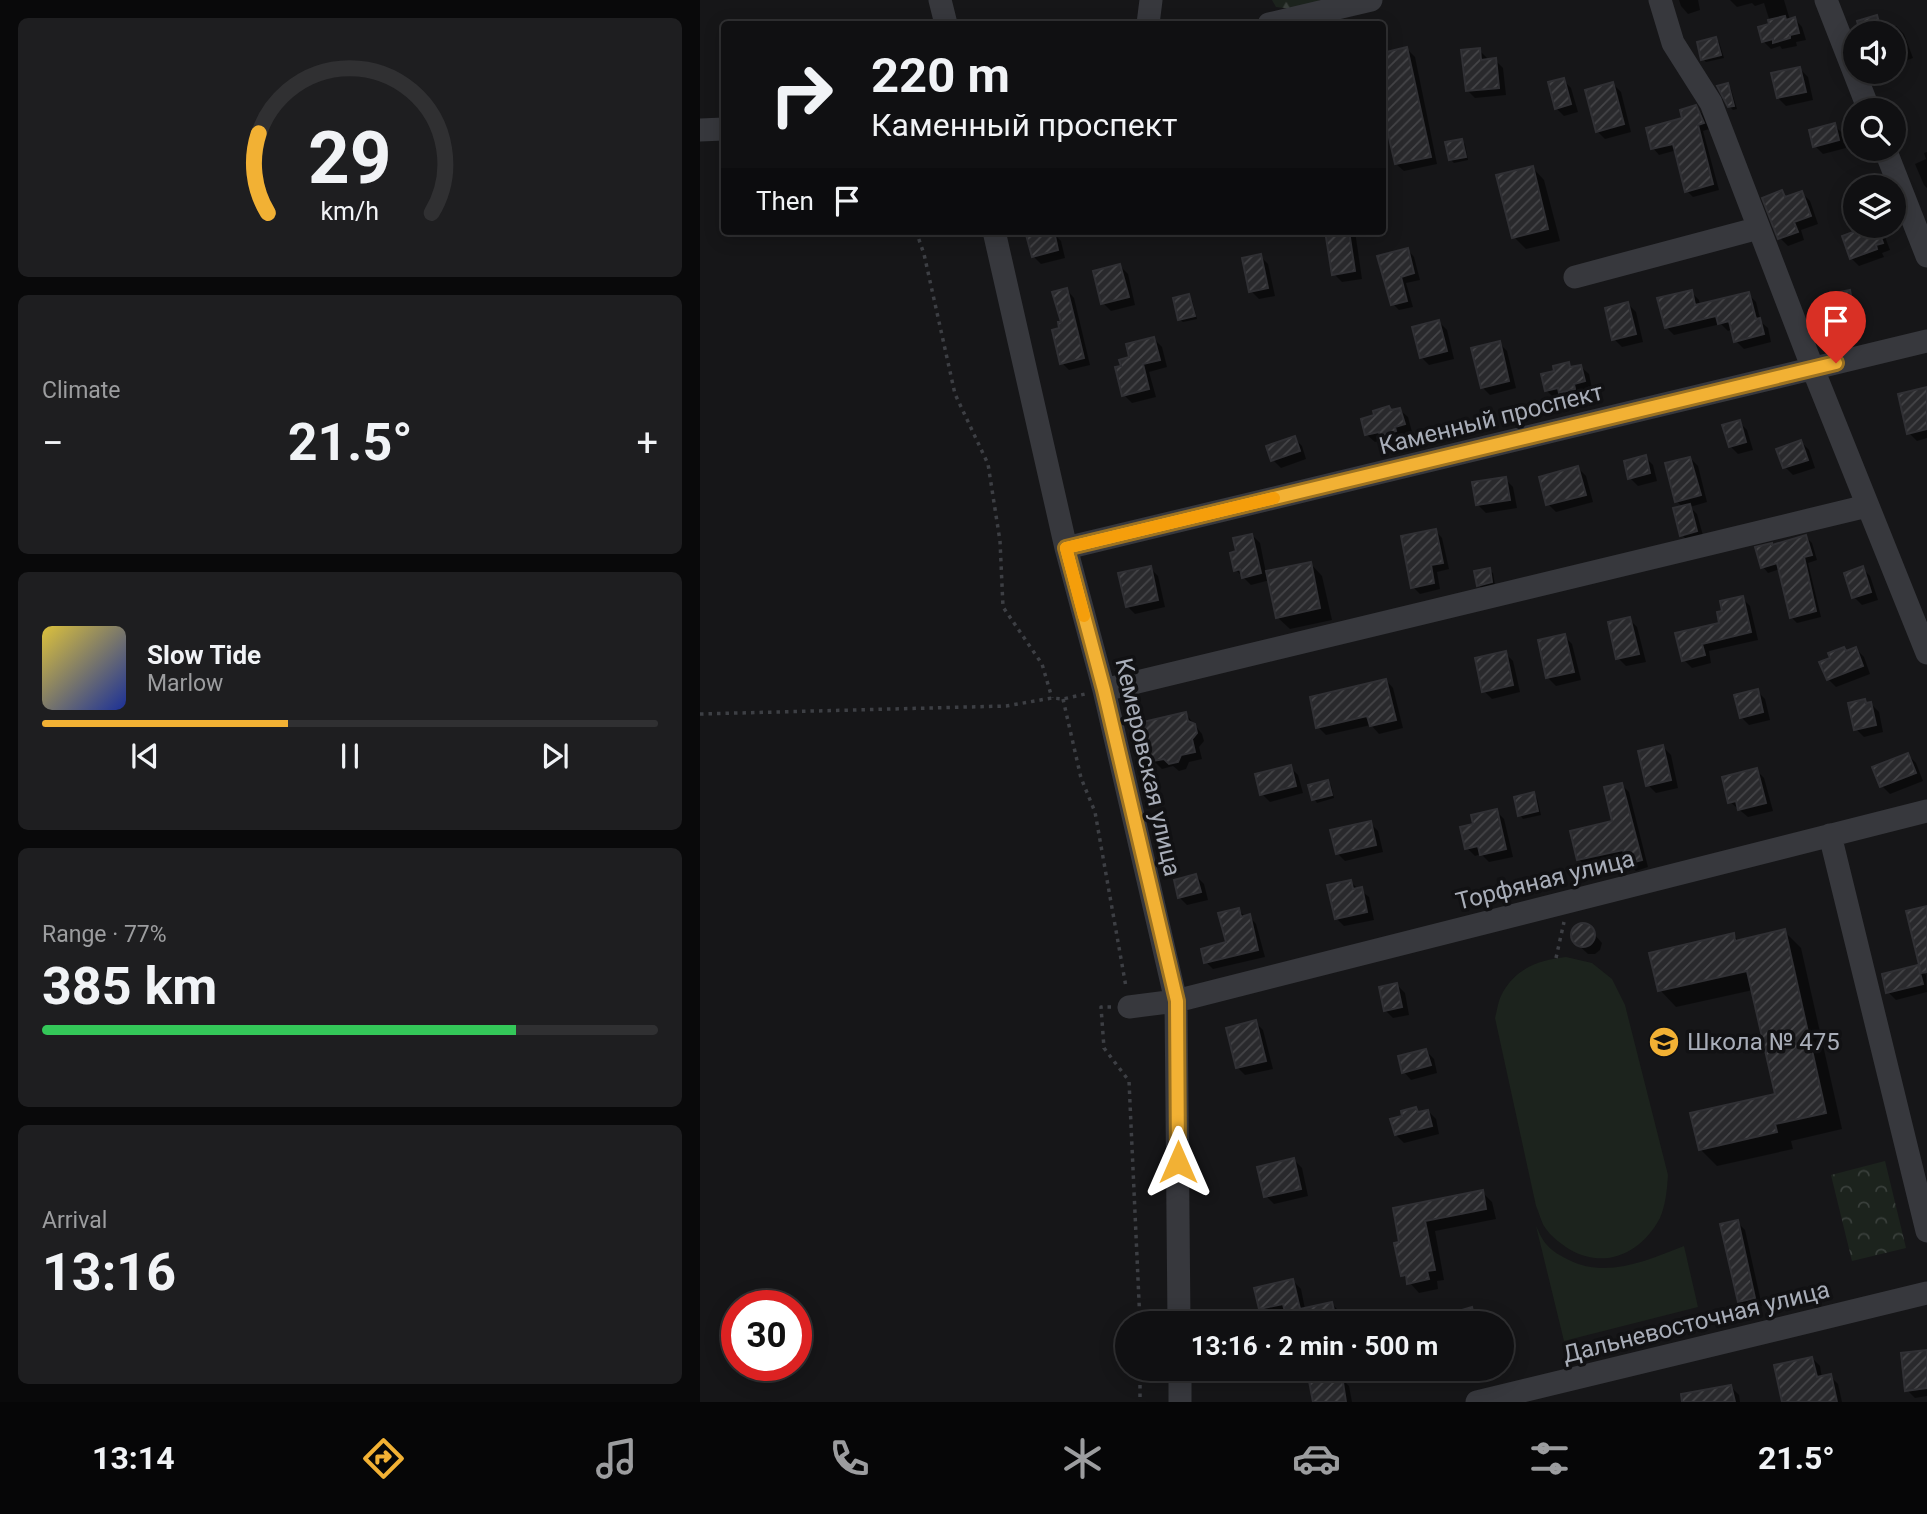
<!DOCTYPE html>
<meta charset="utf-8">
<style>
body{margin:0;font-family:Roboto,sans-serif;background:#1e1e20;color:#f1f3f6;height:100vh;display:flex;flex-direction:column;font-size:26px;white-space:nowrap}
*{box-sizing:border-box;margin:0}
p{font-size:23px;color:#9c9d9f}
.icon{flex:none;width:38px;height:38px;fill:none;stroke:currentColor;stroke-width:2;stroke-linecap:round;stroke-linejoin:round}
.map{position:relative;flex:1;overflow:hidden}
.details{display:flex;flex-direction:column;gap:18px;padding:18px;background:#09090a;width:700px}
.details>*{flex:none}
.guide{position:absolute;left:21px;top:21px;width:665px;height:214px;border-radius:7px;box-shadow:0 4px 18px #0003,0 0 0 2px #303032;background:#101012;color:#f1f3f6;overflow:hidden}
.fabs{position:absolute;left:1143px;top:21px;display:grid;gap:14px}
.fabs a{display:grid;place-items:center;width:63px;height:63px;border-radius:50%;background:#101012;box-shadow:0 4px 18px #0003,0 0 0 2px #303032;font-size:35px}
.speed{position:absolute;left:21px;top:1290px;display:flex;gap:14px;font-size:35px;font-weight:700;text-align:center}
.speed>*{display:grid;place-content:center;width:91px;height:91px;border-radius:50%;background:#101012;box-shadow:0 4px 18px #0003,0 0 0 2px #303032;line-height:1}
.speed .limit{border:10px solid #d22;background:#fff;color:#111}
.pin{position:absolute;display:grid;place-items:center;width:60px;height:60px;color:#fff;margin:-72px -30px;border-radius:50% 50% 50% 0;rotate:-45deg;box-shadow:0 0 7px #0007}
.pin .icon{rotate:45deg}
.me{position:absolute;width:77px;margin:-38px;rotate:0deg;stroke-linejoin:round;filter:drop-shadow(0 0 5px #0008)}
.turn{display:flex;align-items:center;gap:24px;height:147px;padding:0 35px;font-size:32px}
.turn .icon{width:91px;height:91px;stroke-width:2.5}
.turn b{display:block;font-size:49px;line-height:60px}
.then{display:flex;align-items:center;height:66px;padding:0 35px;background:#0003;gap:14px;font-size:26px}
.big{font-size:52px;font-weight:700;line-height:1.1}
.details .tile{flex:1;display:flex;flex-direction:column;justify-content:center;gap:10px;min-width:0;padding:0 24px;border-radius:10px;background:#1e1e20}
.details .dial{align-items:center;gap:0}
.dial svg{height:182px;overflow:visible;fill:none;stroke:#303032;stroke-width:7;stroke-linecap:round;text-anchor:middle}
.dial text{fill:#f1f3f6;stroke:none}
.song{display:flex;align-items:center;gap:21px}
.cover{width:84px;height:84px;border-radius:10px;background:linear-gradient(135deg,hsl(50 70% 55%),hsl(230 70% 35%))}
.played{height:7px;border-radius:4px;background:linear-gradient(90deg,#f2b134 40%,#303032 40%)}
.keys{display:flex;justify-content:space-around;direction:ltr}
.heat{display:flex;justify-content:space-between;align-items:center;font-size:38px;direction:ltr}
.charge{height:10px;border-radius:5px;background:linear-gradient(90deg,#34c759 77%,#303032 0)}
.trip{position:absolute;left:415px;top:1311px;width:399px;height:70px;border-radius:35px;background:#101012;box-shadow:0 4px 18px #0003,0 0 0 2px #303032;font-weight:700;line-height:70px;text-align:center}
.tabs{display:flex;height:112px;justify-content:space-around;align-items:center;background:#060607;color:#9c9d9f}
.tabs .icon{width:49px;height:49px}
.tabs .selected{color:#f2b134}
.tabs b{font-size:32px;color:#f1f3f6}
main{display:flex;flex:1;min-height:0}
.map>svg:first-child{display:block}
.forest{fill:url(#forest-firs)}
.park{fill:url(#park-crowns)}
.garden{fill:#1c231d}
.shadow{fill:#0007}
.building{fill:url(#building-hatch);stroke:#303034;stroke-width:2}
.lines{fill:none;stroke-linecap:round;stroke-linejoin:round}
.path{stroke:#3d3f44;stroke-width:3.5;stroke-dasharray:3.5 5;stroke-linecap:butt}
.minor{stroke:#37383d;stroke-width:23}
.route-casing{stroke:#9d7322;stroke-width:18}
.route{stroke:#f2b134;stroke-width:12}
.slow{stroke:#f59e0b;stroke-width:12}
.labels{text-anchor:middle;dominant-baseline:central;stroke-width:7;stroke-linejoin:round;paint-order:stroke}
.street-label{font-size:24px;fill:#a8adb8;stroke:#111113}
.poi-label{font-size:24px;fill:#a8adb8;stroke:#111113;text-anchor:start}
</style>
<main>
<section class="details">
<div class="tile dial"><svg viewBox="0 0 100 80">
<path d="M14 69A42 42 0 1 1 86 69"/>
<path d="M14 69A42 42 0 0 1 10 34" stroke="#f2b134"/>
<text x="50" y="56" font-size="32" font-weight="700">29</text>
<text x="50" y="72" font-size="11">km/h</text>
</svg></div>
<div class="tile"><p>Climate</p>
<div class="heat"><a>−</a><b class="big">21.5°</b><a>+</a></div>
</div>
<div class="tile">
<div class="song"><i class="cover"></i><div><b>Slow Tide</b><p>Marlow</p></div></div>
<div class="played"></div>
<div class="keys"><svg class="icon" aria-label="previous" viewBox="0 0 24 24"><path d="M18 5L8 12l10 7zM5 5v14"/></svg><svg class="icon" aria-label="pause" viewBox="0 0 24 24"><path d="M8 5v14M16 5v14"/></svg><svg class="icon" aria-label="next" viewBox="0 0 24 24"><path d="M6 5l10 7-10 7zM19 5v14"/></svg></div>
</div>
<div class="tile"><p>Range · 77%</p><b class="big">385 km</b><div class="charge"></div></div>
<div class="tile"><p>Arrival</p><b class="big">13:16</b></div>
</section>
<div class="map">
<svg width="1227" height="1402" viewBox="0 0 1227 1402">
<defs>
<pattern id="forest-firs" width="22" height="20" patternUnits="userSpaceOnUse" patternTransform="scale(1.75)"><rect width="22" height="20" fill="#1c231d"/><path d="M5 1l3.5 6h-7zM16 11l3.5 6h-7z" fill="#3a403c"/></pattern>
<pattern id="park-crowns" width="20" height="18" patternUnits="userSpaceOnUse" patternTransform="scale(1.75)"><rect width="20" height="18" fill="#1c231d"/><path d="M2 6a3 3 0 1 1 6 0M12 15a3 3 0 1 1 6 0" fill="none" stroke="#3a403c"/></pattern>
<pattern id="building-hatch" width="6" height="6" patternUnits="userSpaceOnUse" patternTransform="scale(1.75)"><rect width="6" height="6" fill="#29292c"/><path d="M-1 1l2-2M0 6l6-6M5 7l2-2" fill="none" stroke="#454548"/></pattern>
</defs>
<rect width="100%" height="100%" fill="#161618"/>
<!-- forest -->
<path class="forest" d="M572,0H620L601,10L576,7Z"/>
<!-- park -->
<path class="park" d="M1185,1161L1206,1248L1152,1261L1131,1175Z"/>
<!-- garden -->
<path class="garden" d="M866,957L892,963L912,979L925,1005L968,1175C967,1189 966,1204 960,1218C941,1254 904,1270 869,1249C860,1243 850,1236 844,1226C841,1221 839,1212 836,1206L795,1018C797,1011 798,1002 801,996C814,969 838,960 866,957Z
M836,1226C839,1232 842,1240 847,1245C853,1252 861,1256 869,1260C907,1279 948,1260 984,1246L998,1307L864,1341Z"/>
<!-- shadow -->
<path class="shadow" d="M979,0H998L1000,10L988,14L981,6Z
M1030,0H1084L1090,20L1095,19L1102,27L1106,40L1096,42L1097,46L1082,49L1080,46L1071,49L1063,41L1071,25L1064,3L1055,6L1052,3L1037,7Z
M1177,17L1180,21L1183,31L1196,26L1204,34L1213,58L1194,65V33H1162L1159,22Z
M1016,39L1019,42L1024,58L1006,62L1003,59Z
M707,49L715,57L737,164L704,171L696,164Z
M779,50L787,58V61L795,60L803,68L806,95L775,98L767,90Z
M1100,69L1108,77L1113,100L1086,106L1078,98Z
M863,80L871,88L878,112L864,116L856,108Z
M913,84L921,92L931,132L905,139L897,131Z
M1028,85L1031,89L1037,109L1033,110L1029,106Z
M995,107L1002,114L1009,129L1003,131L1019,190L993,197L987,191L977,150L959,155L953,148Z
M1134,125L1142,133L1146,148L1123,154L1115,146Z
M761,141L765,144L768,160L754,163L751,160Z
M1227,152V188L1224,185L1215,164L1226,159L1224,153Z
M832,167L844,180L860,241L826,249L814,237Z
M1182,183L1186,187H1168Z
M1082,192L1087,198L1102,193L1110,201L1118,224L1101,230L1104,240L1088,246L1080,238Z
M1164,226H1181L1190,250L1182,253L1184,257L1159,266L1151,258L1165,229Z
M327,231H350L353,233L361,241L365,258L341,264L333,256Z
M627,231H655L662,279L642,282L634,274Z
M708,250L714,257L720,280L706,283L713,307L699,310L693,304Z
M560,256L568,264L575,296L559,299L551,291Z
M420,266L428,274L435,305L411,311L403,303Z
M367,290L374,298L390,365L369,370L362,363L361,330Z
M991,292L999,300L1000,306L1048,294L1056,302L1061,322L1068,328L1071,342L1044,349L1036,341L1033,329L1028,331L1021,324L974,335L966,327Z
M1149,292L1157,300L1162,326L1139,330L1131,322Z
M489,296L492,300L497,319L483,322L479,319Z
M928,304L936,312L943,342L922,347L914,339Z
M739,322L747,330L754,359L729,365L721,357Z
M454,339L462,347L467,367L449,372L456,397L432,403L424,395L423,367Z
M799,343L807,351L816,388L790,395L782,387Z
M868,364L873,368L881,367L889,374L892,389L881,391L882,396L869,400L865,396L854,398L846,390L856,372Z
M1227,389V438L1217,441L1209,433Z
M689,408L693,412L700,410L708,417L712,432L702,435L703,439L689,443L686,439L675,442L667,435Z
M1039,422L1047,430L1053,450L1038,454L1030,446Z
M594,438L602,446L606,459L581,468L573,460Z
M1101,442L1109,450L1115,468L1093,475L1085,467Z
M945,457L953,465L957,481L938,486L930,478Z
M990,458L998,466L1007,502L990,507L997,514L1004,539L990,543L982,535L983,507L976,501Z
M878,468L886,476L893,502L856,512L848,504Z
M805,479L813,487L817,508L786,513L778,505Z
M735,530L742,538L749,569L737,572L740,589L720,594L713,587Z
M552,535L560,543L566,573L610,563L622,576L632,620L590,629L577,617L570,580L551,585L536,570L538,553Z
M1106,537L1112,543L1117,560L1108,563L1121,617L1097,623L1091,617L1080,569L1068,573L1063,567Z
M450,568L458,576L465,607L435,614L427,606Z
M1162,568L1170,576L1178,600L1162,605L1154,597L1146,574Z
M789,570L793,573L795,585L782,588L778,585Z
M1042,598L1050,606L1058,640L1009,651L1011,663L992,668L984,660L1022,624Z
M929,619L937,627L946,662L926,666L918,658Z
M864,636L872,644L881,680L856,686L848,678L840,642Z
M1156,649L1164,657L1170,674L1136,687L1128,679L1132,659Z
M805,653L813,661L820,692L792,699L784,691Z
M686,680L693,688L703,728L679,734L671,725L626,735L618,727Z
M1057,691L1065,699L1070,720L1049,725L1041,717Z
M1171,704L1179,712L1183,732L1164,737L1156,729L1167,705Z
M486,714L502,734L504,741L499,747L502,759L489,762L486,769L479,771L473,766L462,769L454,761Z
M963,747L971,755L978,788L956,793L948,785Z
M1208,755L1216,763L1223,781L1190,794L1182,786Z
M590,767L598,775L603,793L570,802L562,794Z
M1056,770L1064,778L1073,811L1048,817L1030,802Z
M628,782L631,785L634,798L617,803L614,799Z
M922,785L929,792L948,867L936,871L928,864L927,857L886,866L878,859L914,823Z
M833,794L837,798L841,815L823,819L820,815Z
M796,811L804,819L813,857L789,862L781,854L775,856L767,848L775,825Z
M670,823L678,831L683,852L645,861L637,853Z
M496,876L504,884L508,900L487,905L479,897Z
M650,882L669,897L674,920L644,926L636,918Z
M538,910L546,917L549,916L556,924L565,957L513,969L506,962L528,944Z
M878,926H887L902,943L900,950L895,954H888L874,941V931Z
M1084,931L1101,948L1142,1129L1091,1141L1093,1149L1017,1166L1000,1149L1077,1096L1053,990L976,1007L960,990L1033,935L1039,941Z
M1218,967L1226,975L1227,992L1196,1000L1188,992Z
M697,985L705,993L709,1015L693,1018L685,1010Z
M555,1022L563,1030L573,1069L545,1075L537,1067Z
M726,1051L734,1059L737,1073L711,1080L704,1072Z
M716,1109L721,1113L728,1111L736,1119L739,1134L704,1143L696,1135L704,1117Z
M594,1160L602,1168L608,1196L574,1204L566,1196Z
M782,1192L792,1202L796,1219L735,1231L744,1280L737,1281L738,1289L719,1293L703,1275L701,1243L695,1210Z
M1037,1222L1045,1230L1062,1306L1047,1309L1039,1301Z
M593,1281L601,1289L605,1309L632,1304L640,1312L642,1323H589L568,1316L560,1308Z
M771,1309L779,1317L781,1323H743Z
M1227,1352V1396L1215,1398L1207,1390Z
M1112,1358L1120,1366L1122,1378L1130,1376L1138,1384L1142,1402H1083Z
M641,1378L649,1386L652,1402H614Z
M1031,1387L1039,1395L1040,1402H1012Z"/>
<!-- building -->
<path class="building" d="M1177,15L1182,33H1160L1157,21Z
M1085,16L1086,20L1095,17L1099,33L1090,35V38L1073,43V39L1062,42L1058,27L1069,24L1068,20Z
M1016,37L1021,55L1001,60L997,42Z
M707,47L731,157L695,164L682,107V53Z
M780,48L781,60L796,58L799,88L766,91L761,50Z
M1100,67L1106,92L1077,98L1071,73Z
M864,78L871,104L855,109L848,82Z
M913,82L924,124L896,132L885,90Z
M1028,83L1034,106L1028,107L1017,86Z
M996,105L1004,123L998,125L1013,184L985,192L973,144L951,149L946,128L982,118L980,110Z
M1135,123L1139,140L1113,147L1109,130Z
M762,139L766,157L749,160L745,142Z
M833,166L848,229L812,238L796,175Z
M1082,190L1085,197L1102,191L1111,216L1094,222L1098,232L1078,239L1062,198Z
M1169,226L1171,231L1178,229L1183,243L1176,245L1177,249L1150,259L1142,236Z
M325,231H354L358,250L332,257Z
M625,231H649L655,271L632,275Z
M708,248L714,273L701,277L707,301L691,305L677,256Z
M561,254L568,288L549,292L542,258Z
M420,264L429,297L401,304L393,271Z
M367,288L384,358L360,364L352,330L359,328L358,322H361L352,292Z
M992,290L995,305L1049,292L1056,319L1060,318L1064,334L1034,342L1029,321L1018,324L1016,316L965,328L957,298Z
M1150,290L1155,318L1130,323L1125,295Z
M489,294L495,316L478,320L473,298Z
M928,302L936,334L912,340L905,308Z
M739,320L747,351L720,358L712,327Z
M454,337L460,360L443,364L449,389L422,396L415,367L421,366L419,360L429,357L426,344Z
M800,341L809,381L781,388L771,348Z
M869,362L870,367L881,365L885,381L874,384L875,389L859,393L858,388L845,391L841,374L854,371L853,366Z
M1227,387V429L1207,434L1198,394Z
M689,406L691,410L700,408L705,424L695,427L696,431L680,436L679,432L665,435L661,419L674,415L673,411Z
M1040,420L1046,442L1029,447L1022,425Z
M595,436L600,451L571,461L566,446Z
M1101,440L1108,460L1083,468L1076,449Z
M946,455L950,473L928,479L924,461Z
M990,457L1001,495L975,502L965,463Z
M878,466L886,495L846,505L839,477Z
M806,477L810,500L776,505L772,482Z
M990,504L997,531L980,536L973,508Z
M736,529L743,563L731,565L734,583L711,588L701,536Z
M552,534L561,573L542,578L540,569L534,571L530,553L536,551L533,538Z
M1106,535L1112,555L1104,557L1116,611L1090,618L1077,563L1061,568L1055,547L1072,543V545Z
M611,562L620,608L576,618L566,571Z
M451,566L458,600L426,607L418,573Z
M1163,566L1171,592L1152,598L1144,573Z
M790,568L792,582L777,586L774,571Z
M1043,596L1051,632L1002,644L1005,655L982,661L975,633L1019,623L1017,612L1022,611L1020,601Z
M930,617L939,654L916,659L908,622Z
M865,634L874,672L846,678L838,640Z
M1144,647L1146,651L1156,647L1163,666L1127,680L1119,662L1130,658L1128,653Z
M806,651L813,685L782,692L775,658Z
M686,679L696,720L670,726L667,716L616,728L610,697Z
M1058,689L1063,712L1040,718L1034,695Z
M1165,699L1166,703L1171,702L1176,725L1154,730L1148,703Z
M486,712L488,721L495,724L497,733L492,739L495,752L481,755L478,762L469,764L464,759L452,761L443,722Z
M963,745L971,780L946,786L938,751Z
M1208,753L1216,773L1180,787L1172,767Z
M591,765L596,786L560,795L555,774Z
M1057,768L1066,803L1038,810L1036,801L1028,803L1022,777Z
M628,780L632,795L612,800L608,785Z
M922,783L942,860L927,864L923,850L877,860L870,831L912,821L904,787Z
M834,792L838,811L818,816L814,797Z
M797,809L806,849L780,855L778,846L765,849L760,827L773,824L771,815Z
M671,821L676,845L636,854L630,830Z
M496,874L501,892L478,898L474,880Z
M651,880L653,889L662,887L667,912L635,919L627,885Z
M1227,906V972L1221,973L1206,911Z
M539,908L541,917L550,914L558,950L504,963L501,949L526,942L518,913Z
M871 935a12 12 0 1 1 24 0a12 12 0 1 1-24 0Z
M1085,929L1126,1113L1075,1124L1077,1132L999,1150L990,1113L1075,1094L1047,971L958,991L949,953L1034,933L1035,941Z
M1218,965L1223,984L1186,993L1182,974Z
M697,983L702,1007L684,1011L679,987Z
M556,1020L566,1061L536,1068L526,1028Z
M726,1049L731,1065L702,1073L698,1056Z
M716,1107L718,1112L728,1110L732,1126L695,1135L690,1119L702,1116L701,1111Z
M594,1158L601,1189L564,1197L557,1167Z
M783,1190L786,1209L725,1221L735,1270L727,1271L729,1279L707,1284L706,1275L701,1276L694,1243L699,1242L693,1208Z
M1038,1220L1055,1298L1038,1302L1020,1224Z
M593,1279L600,1309L632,1302L637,1323H566V1316L585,1312L583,1304L559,1309L554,1288Z
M772,1307L776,1323H731V1319Z
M1227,1350V1388L1205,1391L1201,1353Z
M1112,1357L1117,1377L1131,1374L1137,1402H1082L1074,1365Z
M642,1376L646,1402H613L609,1381Z
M1031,1385L1035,1402H982L981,1394Z"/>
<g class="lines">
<!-- path -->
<path class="path" d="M216,231L224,254L255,394L288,464L300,541L303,607L342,664L352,698
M363,699L381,778L395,812L426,987
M0,714L306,706L352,698L363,699L385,694
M856,958L864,922
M411,1007H401L404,1048L429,1081L440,1323
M440,1368V1402"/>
<!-- minor -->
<path class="minor" d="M240,0L246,24
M960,0L973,43L1011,103L1113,369L1227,653
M1126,0L1169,110
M448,24L451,0
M569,24L671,0
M0,130L24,129
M1185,149L1227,256
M294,231L366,548L404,690L476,1001L479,1323
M875,277L1059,228
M366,548L1227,341
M404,690L1167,506
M1130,835L1227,1231
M429,1007L476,1001L1227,811
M480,1368V1402
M777,1402L1227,1293"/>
</g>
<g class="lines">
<!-- route casing -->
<g class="route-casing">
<path id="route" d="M478,1162L477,1001L404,690L366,548L1136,363"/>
</g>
<!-- route -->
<use href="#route" class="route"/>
<!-- slow -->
<path class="slow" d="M384,616L366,548L574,498"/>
</g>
<!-- icons -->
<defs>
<g id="school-disc" transform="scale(1.575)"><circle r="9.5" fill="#f2b134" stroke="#111113"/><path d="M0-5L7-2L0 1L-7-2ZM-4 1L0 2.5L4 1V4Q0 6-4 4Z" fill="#111"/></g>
</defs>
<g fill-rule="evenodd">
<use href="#school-disc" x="964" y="1042"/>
</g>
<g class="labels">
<!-- street labels -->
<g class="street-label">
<text transform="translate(791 419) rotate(-14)">Каменный проспект</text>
<text transform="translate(448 767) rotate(77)">Кемеровская улица</text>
<text transform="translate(845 880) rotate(-14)">Торфяная улица</text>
<text transform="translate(996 1322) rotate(-14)">Дальневосточная улица</text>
</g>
<!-- poi labels -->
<g class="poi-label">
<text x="987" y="1042">Школа № 475</text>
</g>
</g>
</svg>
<div class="fabs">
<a><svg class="icon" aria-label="sound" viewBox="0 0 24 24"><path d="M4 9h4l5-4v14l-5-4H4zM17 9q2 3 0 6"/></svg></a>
<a><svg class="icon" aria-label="search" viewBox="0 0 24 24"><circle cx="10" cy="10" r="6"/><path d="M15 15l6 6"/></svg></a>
<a><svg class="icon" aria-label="layers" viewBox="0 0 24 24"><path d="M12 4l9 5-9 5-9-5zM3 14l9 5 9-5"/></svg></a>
</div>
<div class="speed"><div class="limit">30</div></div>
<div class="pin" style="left:1136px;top:363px;background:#d93025"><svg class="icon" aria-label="arrive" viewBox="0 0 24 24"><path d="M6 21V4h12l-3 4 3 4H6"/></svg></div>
<svg class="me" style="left:478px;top:1162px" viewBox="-20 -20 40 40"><path d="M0-17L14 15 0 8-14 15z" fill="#f2b134" stroke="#fff" stroke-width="4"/></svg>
<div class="trip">13:16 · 2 min · 500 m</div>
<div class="guide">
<div class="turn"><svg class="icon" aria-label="right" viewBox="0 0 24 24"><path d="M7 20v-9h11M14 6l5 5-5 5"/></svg><div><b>220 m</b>Каменный проспект</div></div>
<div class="then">Then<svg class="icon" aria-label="arrive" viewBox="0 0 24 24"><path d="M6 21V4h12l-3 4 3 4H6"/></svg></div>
</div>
</div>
</main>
<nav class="tabs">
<b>13:14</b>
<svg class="icon selected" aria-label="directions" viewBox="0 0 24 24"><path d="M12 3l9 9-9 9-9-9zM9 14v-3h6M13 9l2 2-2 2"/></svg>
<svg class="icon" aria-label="music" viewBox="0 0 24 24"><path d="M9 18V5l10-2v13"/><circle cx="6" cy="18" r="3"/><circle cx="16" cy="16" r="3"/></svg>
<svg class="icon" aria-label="phone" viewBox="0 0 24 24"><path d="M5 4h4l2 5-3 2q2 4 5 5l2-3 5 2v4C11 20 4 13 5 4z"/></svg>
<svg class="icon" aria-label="climate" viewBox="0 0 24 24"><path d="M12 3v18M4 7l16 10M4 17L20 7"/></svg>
<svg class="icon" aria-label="car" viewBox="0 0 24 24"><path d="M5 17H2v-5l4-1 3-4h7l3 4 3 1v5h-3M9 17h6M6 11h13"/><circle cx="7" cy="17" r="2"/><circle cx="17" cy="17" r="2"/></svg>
<svg class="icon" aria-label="filters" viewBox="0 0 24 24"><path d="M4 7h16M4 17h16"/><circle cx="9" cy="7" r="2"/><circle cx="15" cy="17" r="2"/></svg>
<b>21.5°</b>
</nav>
